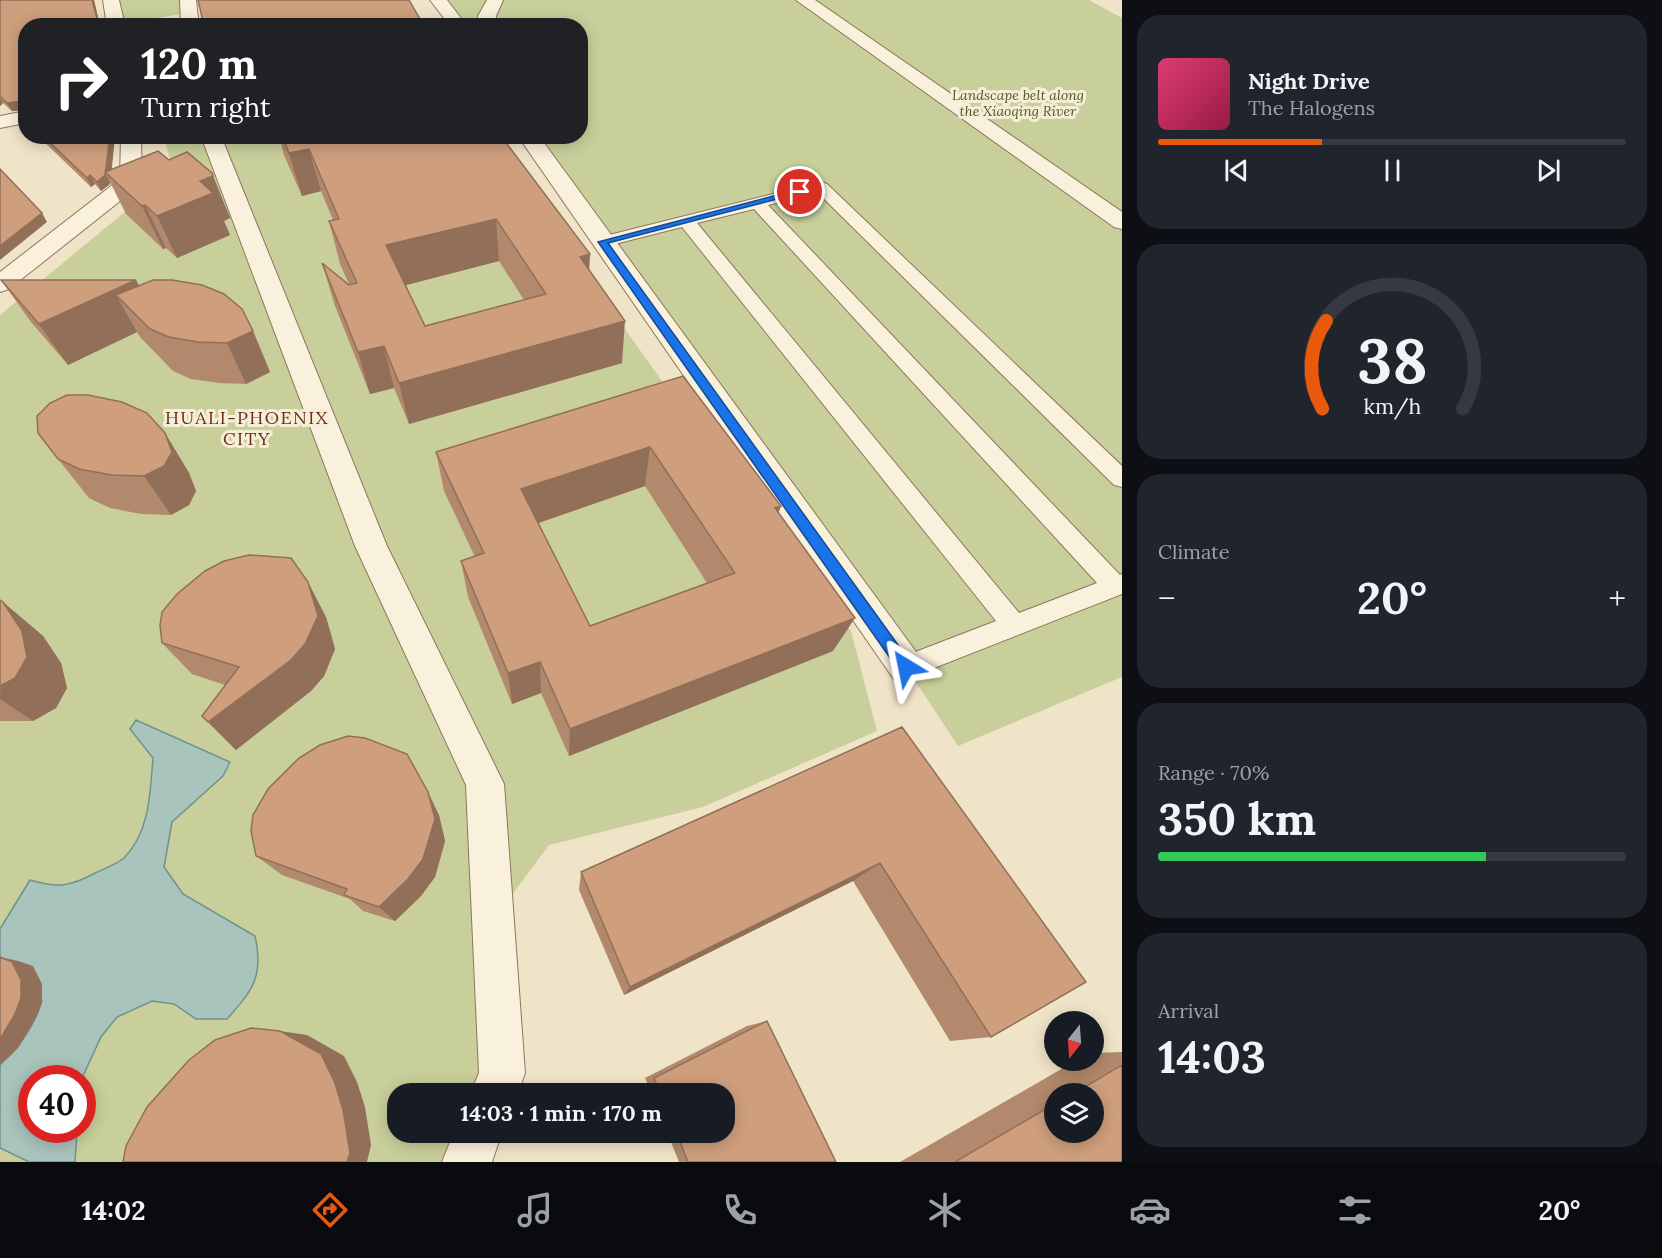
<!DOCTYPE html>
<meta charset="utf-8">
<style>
body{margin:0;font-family:Lora,serif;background:#20242c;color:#f1f3f6;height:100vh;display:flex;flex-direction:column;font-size:22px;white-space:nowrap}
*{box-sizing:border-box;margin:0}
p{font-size:20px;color:#9ea1a6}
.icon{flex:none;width:33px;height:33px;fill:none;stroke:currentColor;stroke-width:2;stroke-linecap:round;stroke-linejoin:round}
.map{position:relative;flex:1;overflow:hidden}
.drawer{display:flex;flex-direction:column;gap:15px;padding:15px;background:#0d0f14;width:540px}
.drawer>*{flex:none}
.guide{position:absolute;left:18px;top:18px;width:570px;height:126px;border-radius:24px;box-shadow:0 3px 15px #0003;background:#202124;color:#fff;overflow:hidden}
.needle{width:39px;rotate:197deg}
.fabs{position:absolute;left:1044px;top:1011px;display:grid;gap:12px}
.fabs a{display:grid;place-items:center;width:60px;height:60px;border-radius:50%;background:#171b24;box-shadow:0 3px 15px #0003;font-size:30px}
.speed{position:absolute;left:18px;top:1065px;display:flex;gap:12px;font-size:30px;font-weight:700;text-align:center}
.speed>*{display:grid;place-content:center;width:78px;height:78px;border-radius:50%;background:#171b24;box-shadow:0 3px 15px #0003;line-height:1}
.speed .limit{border:9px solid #d22;background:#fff;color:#111}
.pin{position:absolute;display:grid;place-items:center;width:51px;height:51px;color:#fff;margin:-26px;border:3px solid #fff;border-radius:50%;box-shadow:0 2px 6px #0007}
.me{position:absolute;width:66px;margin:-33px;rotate:325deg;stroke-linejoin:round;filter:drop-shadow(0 0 4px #0008)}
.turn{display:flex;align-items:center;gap:21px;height:126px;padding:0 24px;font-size:27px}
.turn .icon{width:78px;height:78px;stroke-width:2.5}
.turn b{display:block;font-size:42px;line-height:51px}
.big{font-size:45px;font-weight:700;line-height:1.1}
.drawer .tile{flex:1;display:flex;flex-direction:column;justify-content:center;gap:9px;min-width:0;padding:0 21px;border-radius:24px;background:#20242c}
.drawer .dial{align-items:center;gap:0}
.dial svg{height:156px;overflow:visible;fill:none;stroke:#363941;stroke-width:7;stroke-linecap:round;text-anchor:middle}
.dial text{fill:#f1f3f6;stroke:none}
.song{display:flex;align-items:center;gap:18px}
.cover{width:72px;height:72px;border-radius:9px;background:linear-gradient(135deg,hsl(340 70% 55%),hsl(340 70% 35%))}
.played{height:6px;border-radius:3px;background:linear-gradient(90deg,#ea580c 35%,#363941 35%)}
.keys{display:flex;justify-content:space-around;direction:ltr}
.heat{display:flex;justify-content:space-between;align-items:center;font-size:33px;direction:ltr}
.charge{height:9px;border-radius:4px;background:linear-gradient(90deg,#34c759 70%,#363941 0)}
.trip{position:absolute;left:387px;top:1083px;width:348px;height:60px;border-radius:24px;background:#171b24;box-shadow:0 3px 15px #0003;font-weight:700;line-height:60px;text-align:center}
.dock{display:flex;height:96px;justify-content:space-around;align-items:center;background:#090b0e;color:#9ea1a6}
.dock .icon{width:42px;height:42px}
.dock .active{color:#ea580c}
.dock b{font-size:27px;color:#f1f3f6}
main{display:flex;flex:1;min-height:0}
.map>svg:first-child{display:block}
.green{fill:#c9cf9b;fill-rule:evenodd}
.water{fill:#a9c4bc;stroke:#6f938a;stroke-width:1.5}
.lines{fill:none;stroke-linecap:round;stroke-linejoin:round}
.service-casing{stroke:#8d765c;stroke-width:2}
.minor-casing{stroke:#8d765c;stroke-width:2}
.tertiary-casing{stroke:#8d765c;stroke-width:2}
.service{fill:#faf1dc;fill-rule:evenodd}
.minor{fill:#faf1dc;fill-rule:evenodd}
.tertiary{fill:#faf1dc;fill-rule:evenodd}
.wall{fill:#b2896c;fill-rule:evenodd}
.shaded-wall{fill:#916f58}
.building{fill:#cf9f7d;stroke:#916f58;stroke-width:1.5;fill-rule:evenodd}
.route{fill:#1a73e8;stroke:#114b97;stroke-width:1.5}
.labels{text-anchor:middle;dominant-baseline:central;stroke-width:6;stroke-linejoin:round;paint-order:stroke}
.far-park-label{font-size:14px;font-style:italic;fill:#4d5a26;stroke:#f7eed8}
.neighbourhood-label{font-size:18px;letter-spacing:1.5px;fill:#6b2e1e;stroke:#f7eed8}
</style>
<main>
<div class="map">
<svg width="1122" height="1162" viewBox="0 0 1122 1162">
<rect width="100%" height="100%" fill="#f0e4c8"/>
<!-- green -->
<path class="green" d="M111,0H188L189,13L116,24Z
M438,0H1089L1122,18V677L958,746L906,667L529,137L580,136V26L459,25Z
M164,137H499L612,311L657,374L851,631L877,731L703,807L549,845L493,920L494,1093L398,1094V1132L478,1133L467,1162H0V315L155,187L172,167ZM32,1078H82V1130H32Z"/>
<!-- water -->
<path class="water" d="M136,720L230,762L223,776L172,822L164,867L183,894L255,936C264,976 253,990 227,1019H196L174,1004L152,1001L117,1017L101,1037L82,1078H32V1130H77L75,1162H29L0,1148V1065C20,1047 34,1027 42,1001L0,965V929L30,880C57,888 70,887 95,873C104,869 117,864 124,858C150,832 150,792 153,758L130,729Z"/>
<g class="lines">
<!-- service casing -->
<g class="service-casing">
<path id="service" d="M821,182L827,184L1122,466V487L1114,485L818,193L768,205L1120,575L1122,574V594L906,679L897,675L893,667L897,659L996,621L682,227L603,247L597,246L594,242L597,238ZM754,209L1097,583L1019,613L697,223Z"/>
</g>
<!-- minor casing -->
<g class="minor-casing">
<path id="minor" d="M103,0H119L125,26H107Z
M180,0H196L199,26H181Z
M796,0H815L1122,212V229L1114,227Z
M26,111V123L0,128V116Z
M121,136H141L142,181L139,186L9,289L0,292V272L120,179Z
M201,136H221L387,546L504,784L525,1073L518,1094H470L479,1073L466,785L355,546Z
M454,1132H502L492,1162H442Z"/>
</g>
<!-- tertiary casing -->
<g class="tertiary-casing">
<path id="tertiary" d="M430,0H447L467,26H450Z
M487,0H503L496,16L495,26H477L478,16Z
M518,136H539L919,656L924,667L919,678L906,683L893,678Z"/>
</g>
<!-- service -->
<use href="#service" class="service"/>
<!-- minor -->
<use href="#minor" class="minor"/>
<!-- tertiary -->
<use href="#tertiary" class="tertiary"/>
</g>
<!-- wall -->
<path class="wall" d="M0,0H94L100,26H26V124L21,116L22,110L12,111L3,103L0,106Z
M38,136H115L111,169L169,160L212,173L230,218L224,221L230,235L177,258L166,248L163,249L126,214L110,182V184L101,191L95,184L91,187Z
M279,136H503V139L589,270L622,363L409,424L394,388L370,394L335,306L322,263L349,284L340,264L329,221L333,220L321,191L302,196L284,155ZM499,261L524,300L425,326L405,285Z
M1,280L139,286L253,331L270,372L246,384L219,383L191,379L173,371L140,337L137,332L68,365L31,322Z
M683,376L779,513L833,651L569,756L541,693L512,704L468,597L461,561L475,557L444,491L436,452ZM645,486L707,583L590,626L538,523Z
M165,433L189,473L196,491L189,505L171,515L141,514L110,508L89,498L58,459Z
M0,600L43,636L61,663L67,688L56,708L33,721H0Z
M326,617L335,649L324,676L311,691L236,750L202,716L225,685L192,674L162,643Z
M902,727L991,1037L950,1041L853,881L624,995L579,890L581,872Z
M439,815L445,841L435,877L421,896L395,921L363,911L350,899L282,875L256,856Z
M767,1021L836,1162H679L667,1132H724V1094H652L645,1078L747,1026Z
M1122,1052V1162H900L1077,1060H1094V1053ZM1054,1094H1094L1054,1132Z"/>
<!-- shaded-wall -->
<path class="shaded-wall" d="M92,0H94L100,26H99Z
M0,98L3,103L0,106Z
M23,101L26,110L12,111L7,103Z
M110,136H115L111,177L106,173Z
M309,149L321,191L302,196L289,153Z
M105,173L110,182V184L101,191L97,182Z
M90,175L95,184L91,187L87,178Z
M213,176L230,218L224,221L230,235L177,258L157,216L200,181Z
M145,205L166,248L163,249L142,206Z
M42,213L47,222L0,260V246Z
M496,219L499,261L395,288L386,245Z
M590,254L588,297L580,257Z
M136,280L159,322L116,295L137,332L68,365L39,324Z
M625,321L622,363L409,424L399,383Z
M253,331L270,372L246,384L227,343Z
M384,346L394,388L370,394L358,352Z
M165,433L189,473L196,491L189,505L171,515L144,476Z
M650,447L645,486L524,528L521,489Z
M781,506L767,544L775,508Z
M308,582L326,617L335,649L324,676L311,691L236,750L208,722Z
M3,602L43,636L61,663L67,688L56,708L33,721L0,699Z
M855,618L833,651L569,756L570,729Z
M540,662L541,693L512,704L508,673Z
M428,792L439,815L445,841L435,877L421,896L395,921L379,907Z
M880,863L853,881L624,995L630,987Z
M0,957L18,961L33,966L42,984V1001L37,1016L18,1048L0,1065Z
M280,1031L307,1035L344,1056L357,1082L365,1107L371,1145L367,1162H347Z"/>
<!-- building -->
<path class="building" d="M0,0H92L99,26H26V120L21,116L23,101L7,103L0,96Z
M198,0H409L424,26H204Z
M43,136H110L105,175L97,182L90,175L87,178Z
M282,136H501L590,254L580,257L625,321L399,383L384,346L358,352L322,263L349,285L357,283L329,221L339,219L309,149L289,153ZM496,219L546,294L425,326L386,245Z
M158,151L169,160L187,152L212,173L213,176L200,181L213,193L157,216L145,205L142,206L105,172Z
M0,169L42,213L0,246Z
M1,280H136L39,324Z
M153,280H172L202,285L224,294L242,309L253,331L227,343L198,342L169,337L150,329L116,295Z
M683,376L781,506L775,508L855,618L570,729L540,662L508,673L461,561L484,553L436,452ZM650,447L735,573L590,626L521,489Z
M67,395H88L122,402L147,413L165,433L172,452L164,466L144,476L112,475L79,469L58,459L38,433L37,416L50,403Z
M249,555L291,558L308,582L318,616L305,644L291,660L208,722L202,716L239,667L162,643L160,625L162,612L177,594L205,571L224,561Z
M0,600L3,602L22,631L27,657L15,678L0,686Z
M902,727L1086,982L991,1037L880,863L630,987L581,872Z
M348,736L365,738L407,754L428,792L435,819L423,859L408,879L379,907L344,895L347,889L256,856L251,831L253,815L268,789L299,758L320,745Z
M0,957L12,962L21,980V998L15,1014L0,1039Z
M767,1021L836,1162H688L676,1132H724V1094H661L654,1078Z
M251,1028L280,1031L321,1054L335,1083L343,1110L350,1153L347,1162H123L126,1146L147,1107L189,1060L215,1040Z
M1122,1065V1162H955L1054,1104V1132H1094V1094H1073Z"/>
<!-- route -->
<path class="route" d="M796,190L804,192L608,243L911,663L913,667L911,672L906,674L900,672L598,242Z"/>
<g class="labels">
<!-- far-park labels -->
<g class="far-park-label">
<text x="1018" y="95">Landscape belt along<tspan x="1018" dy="16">the Xiaoqing River</tspan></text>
</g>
<!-- neighbourhood labels -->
<g class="neighbourhood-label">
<text x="247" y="417">HUALI-PHOENIX<tspan x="247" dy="21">CITY</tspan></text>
</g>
</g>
</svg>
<div class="fabs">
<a><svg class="needle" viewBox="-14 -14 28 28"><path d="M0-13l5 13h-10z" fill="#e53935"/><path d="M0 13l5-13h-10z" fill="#9ea1a6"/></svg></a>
<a><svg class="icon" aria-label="layers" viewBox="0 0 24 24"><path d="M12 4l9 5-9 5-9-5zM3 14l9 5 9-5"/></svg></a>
</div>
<div class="speed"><div class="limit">40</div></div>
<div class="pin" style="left:800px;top:192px;background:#d93025"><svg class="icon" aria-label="arrive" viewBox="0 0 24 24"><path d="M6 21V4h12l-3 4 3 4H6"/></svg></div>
<svg class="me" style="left:906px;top:667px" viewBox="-20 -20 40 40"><path d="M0-17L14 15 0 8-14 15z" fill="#1a73e8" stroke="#fff" stroke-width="4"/></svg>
<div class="trip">14:03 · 1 min · 170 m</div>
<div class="guide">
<div class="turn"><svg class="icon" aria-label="right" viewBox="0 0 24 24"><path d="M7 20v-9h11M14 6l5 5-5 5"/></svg><div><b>120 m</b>Turn right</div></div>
</div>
</div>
<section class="drawer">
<div class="tile">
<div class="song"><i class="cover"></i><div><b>Night Drive</b><p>The Halogens</p></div></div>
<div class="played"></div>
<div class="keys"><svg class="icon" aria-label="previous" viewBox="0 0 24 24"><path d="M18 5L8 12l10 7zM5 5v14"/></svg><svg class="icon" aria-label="pause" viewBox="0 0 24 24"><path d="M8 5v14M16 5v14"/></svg><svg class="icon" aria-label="next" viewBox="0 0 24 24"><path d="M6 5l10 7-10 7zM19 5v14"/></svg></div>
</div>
<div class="tile dial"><svg viewBox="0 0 100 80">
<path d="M14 69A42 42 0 1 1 86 69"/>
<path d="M14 69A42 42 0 0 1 16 24" stroke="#ea580c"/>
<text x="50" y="56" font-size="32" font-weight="700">38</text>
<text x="50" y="72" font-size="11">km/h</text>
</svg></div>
<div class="tile"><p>Climate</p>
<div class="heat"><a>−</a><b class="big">20°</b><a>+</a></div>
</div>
<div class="tile"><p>Range · 70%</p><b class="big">350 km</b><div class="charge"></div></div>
<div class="tile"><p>Arrival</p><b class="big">14:03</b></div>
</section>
</main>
<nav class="dock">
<b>14:02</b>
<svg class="icon active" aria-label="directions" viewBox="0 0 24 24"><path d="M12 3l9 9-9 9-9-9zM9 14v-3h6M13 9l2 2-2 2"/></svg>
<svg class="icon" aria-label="music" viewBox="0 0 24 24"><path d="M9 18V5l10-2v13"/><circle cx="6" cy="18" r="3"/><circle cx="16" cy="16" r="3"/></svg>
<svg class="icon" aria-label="phone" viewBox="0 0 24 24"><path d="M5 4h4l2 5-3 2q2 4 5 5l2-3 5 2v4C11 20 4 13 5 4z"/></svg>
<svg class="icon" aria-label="climate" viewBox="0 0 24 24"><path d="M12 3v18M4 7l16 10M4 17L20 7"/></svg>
<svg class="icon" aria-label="car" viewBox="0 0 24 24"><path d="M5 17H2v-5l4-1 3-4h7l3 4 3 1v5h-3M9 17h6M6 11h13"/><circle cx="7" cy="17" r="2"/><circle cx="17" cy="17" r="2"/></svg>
<svg class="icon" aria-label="filters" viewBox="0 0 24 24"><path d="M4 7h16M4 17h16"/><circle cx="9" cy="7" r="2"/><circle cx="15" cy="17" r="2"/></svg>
<b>20°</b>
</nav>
